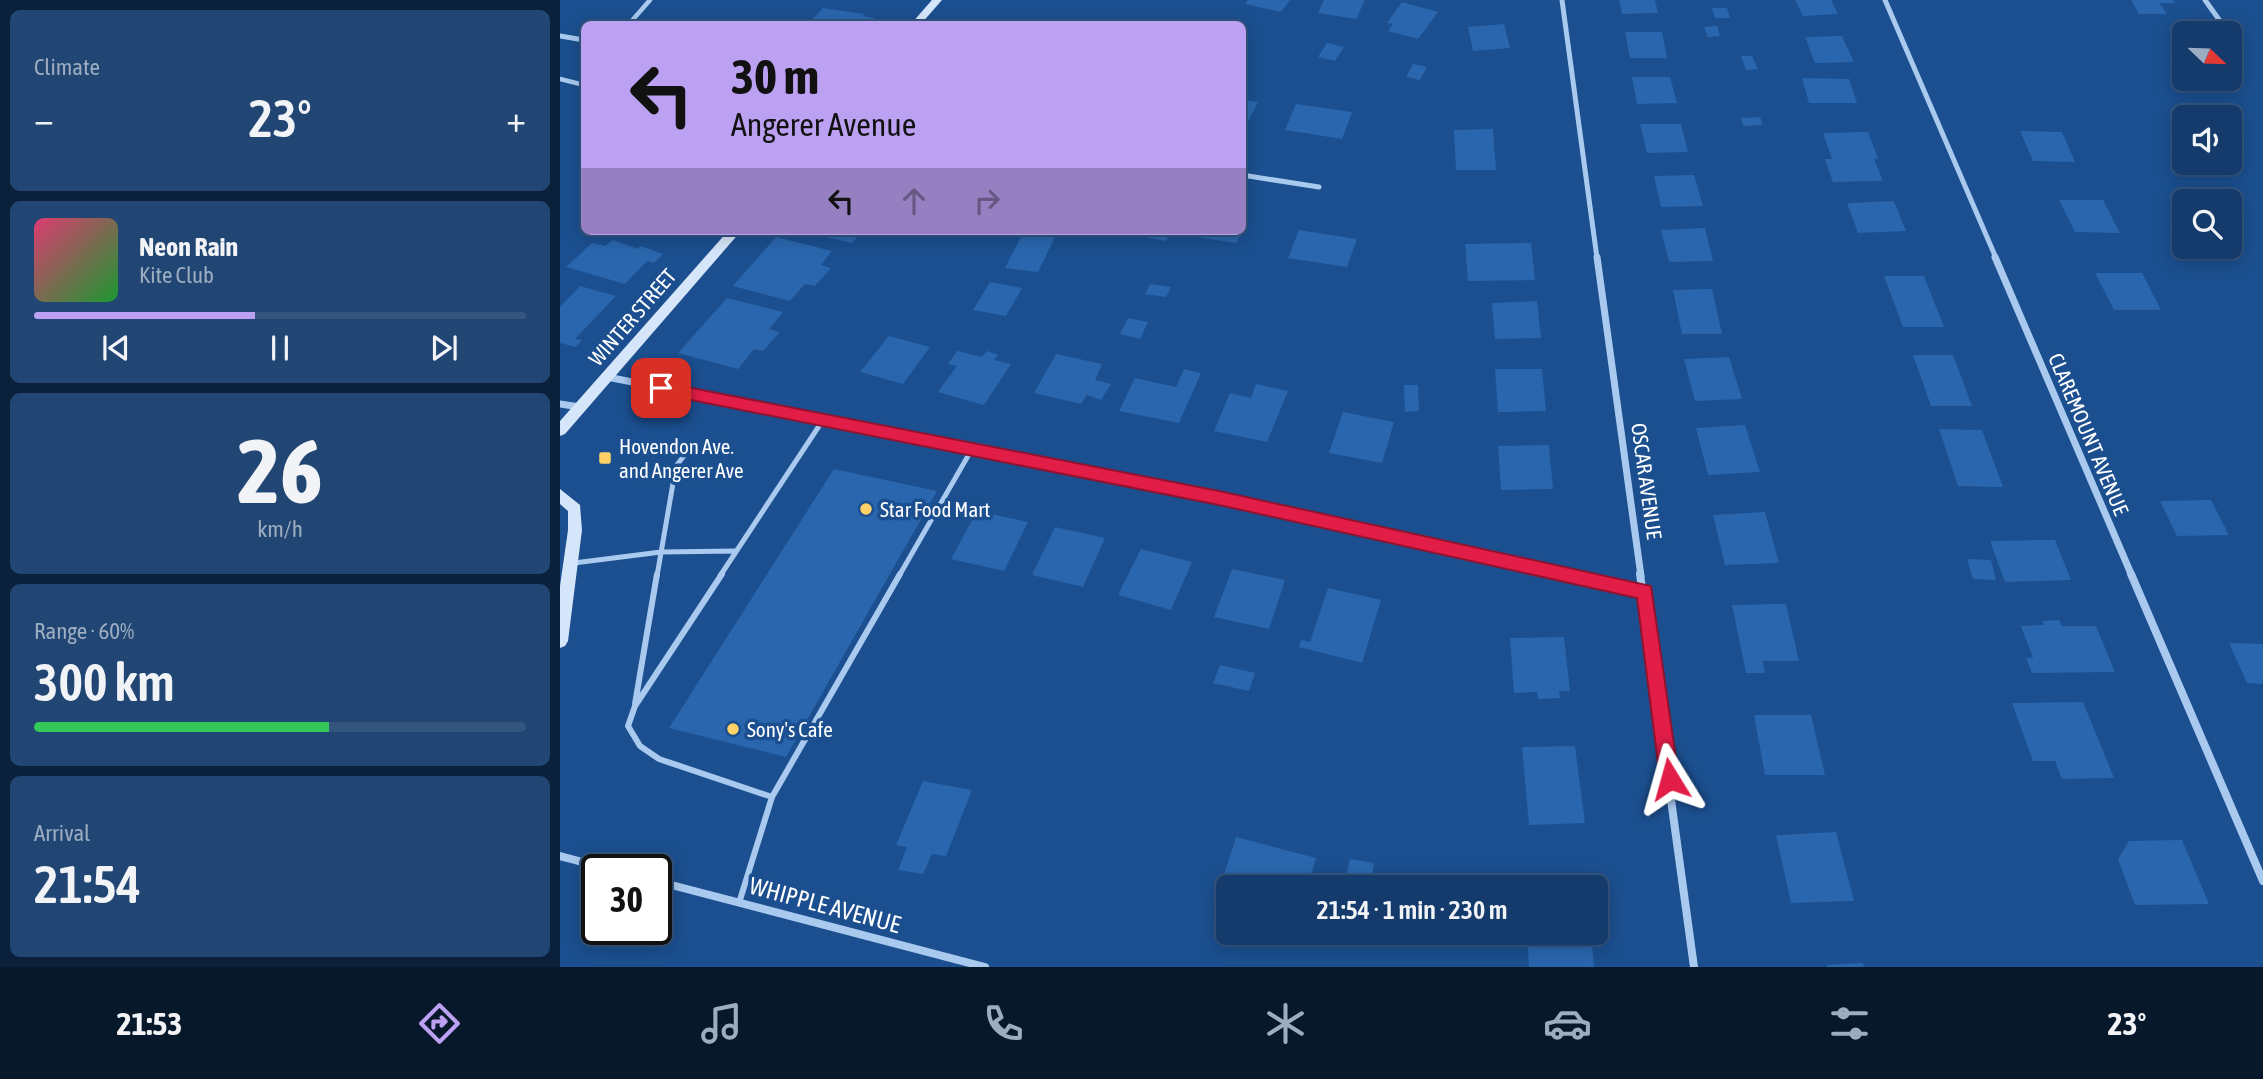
<!DOCTYPE html>
<meta charset="utf-8">
<style>
body{margin:0;font-family:"Asap Condensed",sans-serif;background:#214673;color:#f1f3f6;height:100vh;display:flex;flex-direction:column;font-size:26px;white-space:nowrap}
*{box-sizing:border-box;margin:0}
p{font-size:23px;color:#9dadc1}
.icon{flex:none;width:38px;height:38px;fill:none;stroke:currentColor;stroke-width:2;stroke-linecap:round;stroke-linejoin:round}
.map{position:relative;flex:1;overflow:hidden}
.sheet{display:flex;flex-direction:column;gap:10px;padding:10px;background:#0b203b;width:560px}
.sheet>*{flex:none}
.banner{position:absolute;left:21px;top:21px;width:665px;height:214px;border-radius:10px;box-shadow:0 4px 18px #0003,0 0 0 2px #33557e;background:#bca0f2;color:#111;overflow:hidden}
.needle{width:46px;rotate:113deg}
.fabs{position:absolute;left:1612px;top:21px;display:grid;gap:14px}
.fabs a{display:grid;place-items:center;width:70px;height:70px;border-radius:10px;background:#143b6b;box-shadow:0 4px 18px #0003,0 0 0 2px #33557e;font-size:35px}
.speed{position:absolute;left:21px;top:854px;display:flex;gap:14px;font-size:35px;font-weight:700;text-align:center}
.speed>*{display:grid;place-content:center;width:91px;height:91px;border-radius:50%;background:#143b6b;box-shadow:0 4px 18px #0003,0 0 0 2px #33557e;line-height:1}
.speed .limit{border:4px solid #111;border-radius:10px;background:#fff;color:#111}
.pin{position:absolute;display:grid;place-items:center;width:60px;height:60px;color:#fff;margin:-30px;border-radius:14px;box-shadow:0 4px 10px #0006}
.me{position:absolute;width:77px;margin:-38px;rotate:352deg;stroke-linejoin:round;filter:drop-shadow(0 0 5px #0008)}
.turn{display:flex;align-items:center;gap:24px;height:147px;padding:0 35px;font-size:32px}
.turn .icon{width:91px;height:91px;stroke-width:2.5}
.turn b{display:block;font-size:49px;line-height:60px}
.lanes{display:flex;align-items:center;height:66px;padding:0 35px;background:#0003;justify-content:center;gap:35px;direction:ltr}
.lanes .off{opacity:.35}
.big{font-size:52px;font-weight:600;line-height:1.1}
.sheet .widget{flex:1;display:flex;flex-direction:column;justify-content:center;gap:10px;min-width:0;padding:0 24px;border-radius:10px;background:#214673}
.sheet .dial{align-items:center;gap:0}
.dial b{font-size:91px;line-height:1}
.song{display:flex;align-items:center;gap:21px}
.cover{width:84px;height:84px;border-radius:10px;background:linear-gradient(135deg,hsl(340 70% 55%),hsl(130 70% 35%))}
.played{height:7px;border-radius:4px;background:linear-gradient(90deg,#bca0f2 45%,#33557e 45%)}
.keys{display:flex;justify-content:space-around;direction:ltr}
.heat{display:flex;justify-content:space-between;align-items:center;font-size:38px;direction:ltr}
.charge{height:10px;border-radius:5px;background:linear-gradient(90deg,#34c759 60%,#33557e 0)}
.trip{position:absolute;left:656px;top:875px;width:392px;height:70px;border-radius:10px;background:#143b6b;box-shadow:0 4px 18px #0003,0 0 0 2px #33557e;font-weight:600;line-height:70px;text-align:center}
.dock{display:flex;height:112px;justify-content:space-around;align-items:center;background:#08182b;color:#9dadc1}
.dock .icon{width:49px;height:49px}
.dock .active{color:#bca0f2}
.dock b{font-size:32px;color:#f1f3f6}
main{display:flex;flex:1;min-height:0}
.map>svg:first-child{display:block}
.building{fill:#2a66ad}
.lines{fill:none;stroke-linecap:round;stroke-linejoin:round}
.lane-far2{stroke:#a9c9ee;stroke-width:4.5}
.lane-far1{stroke:#a9c9ee;stroke-width:5}
.lane{stroke:#a9c9ee;stroke-width:6}
.street-far2{stroke:#a9c9ee;stroke-width:5}
.street-far1{stroke:#a9c9ee;stroke-width:7}
.street{stroke:#a9c9ee;stroke-width:8}
.secondary{fill:#d6e6fa;fill-rule:evenodd}
.route{fill:#e11d48;stroke:#92132f;stroke-width:2}
.poi-dot{fill:#ffd166;stroke:#1b4f8f;stroke-width:2.5}
.labels{text-anchor:middle;dominant-baseline:central;stroke-width:7;stroke-linejoin:round;paint-order:stroke}
.street-label{font-size:21px;fill:#fff;stroke:#1b4f8f}
.poi-label{font-size:21px;fill:#fff;stroke:#1b4f8f;text-anchor:start}
.near-street-label{font-size:24px;fill:#fff;stroke:#1b4f8f}
</style>
<main>
<section class="sheet">
<div class="widget"><p>Climate</p>
<div class="heat"><a>−</a><b class="big">23°</b><a>+</a></div>
</div>
<div class="widget">
<div class="song"><i class="cover"></i><div><b>Neon Rain</b><p>Kite Club</p></div></div>
<div class="played"></div>
<div class="keys"><svg class="icon" aria-label="previous" viewBox="0 0 24 24"><path d="M18 5L8 12l10 7zM5 5v14"/></svg><svg class="icon" aria-label="pause" viewBox="0 0 24 24"><path d="M8 5v14M16 5v14"/></svg><svg class="icon" aria-label="next" viewBox="0 0 24 24"><path d="M6 5l10 7-10 7zM19 5v14"/></svg></div>
</div>
<div class="widget dial"><b>26</b><p>km/h</p></div>
<div class="widget"><p>Range · 60%</p><b class="big">300 km</b><div class="charge"></div></div>
<div class="widget"><p>Arrival</p><b class="big">21:54</b></div>
</section>
<div class="map">
<svg width="1703" height="967" viewBox="0 0 1703 967">
<rect width="100%" height="100%" fill="#1b4f8f"/>
<!-- building -->
<path class="building" d="M688,0H730L721,12L685,4Z
M764,0H805L796,19L758,13Z
M1059,0H1095L1098,13L1062,14Z
M1235,0H1271L1278,14L1243,16Z
M1571,0H1613L1615,3H1599L1607,14H1579Z
M842,2L878,12L858,39L828,31L833,24L827,23Z
M263,8L304,14L303,16L314,18L317,21L313,24H248Z
M1152,8H1167L1170,18H1155Z
M944,24L950,48L913,51L908,27Z
M1157,26L1160,36L1148,37L1144,27Z
M1065,32H1102L1107,58H1070Z
M1282,36L1294,62L1255,63L1245,37Z
M767,43L784,47L775,61L758,57Z
M1181,56H1192L1198,69L1186,70Z
M853,64L867,67L860,80L846,77Z
M1072,77H1110L1117,103L1077,104Z
M1242,78L1289,79L1297,103H1249Z
M682,100L698,102L682,133Z
M736,104L792,112L782,139L725,130Z
M1200,117L1203,125L1183,126L1181,118Z
M1080,124H1121L1128,152L1087,153Z
M933,129L936,170H896L894,130Z
M1460,131L1502,132L1515,162L1473,161Z
M1308,132L1318,158L1314,159L1323,181L1273,182L1265,159H1272L1263,133Z
M1134,175L1143,206L1101,207L1094,176Z
M1499,200H1543L1560,233L1515,232Z
M1334,201L1346,231L1298,233L1287,203Z
M1145,228L1153,261L1109,262L1101,230Z
M739,230L797,239L787,267L728,258Z
M240,231H302L292,243Z
M464,231L496,235L478,272L445,268Z
M553,231H611L606,241Z
M633,231H682L676,243L630,236Z
M216,237L272,251L261,265L271,268L255,286L245,284L230,301L173,286Z
M53,240L78,249L81,246L103,254L94,263L87,261L65,284L6,267L32,243L45,246Z
M971,243L975,280L908,281L905,244Z
M1535,273H1582L1601,310H1554Z
M1324,276H1364L1384,327H1343Z
M430,282L462,288L446,316L413,310Z
M590,284L611,287L606,297L585,294Z
M20,286L56,296L15,339L22,340L16,347L0,343V307Z
M1152,289L1162,334H1122L1113,290Z
M167,298L223,312L209,329L220,332L203,351L194,349L178,369L118,353Z
M977,301L981,338L935,339L932,303Z
M568,318L588,322L580,339L560,334Z
M329,336L370,347L343,384L300,372Z
M397,351L422,357L427,351L438,355L434,360L451,364L424,405L378,392L397,366L388,364Z
M496,354L542,364L535,380L551,384L541,400L527,395L521,404L474,393Z
M1353,355H1393L1412,406H1371Z
M1169,357L1182,399L1135,401L1124,359Z
M624,369L641,373L619,423L559,411L575,378L616,387Z
M935,369H982L986,411L938,412Z
M696,384L728,391L707,442L654,431L670,393L691,398Z
M844,385H858L859,411L845,412Z
M783,412L834,422L822,463L769,453Z
M1185,425L1200,472L1148,475L1136,428Z
M1379,429L1422,430L1443,487L1398,486Z
M989,445L993,489L941,490L938,446Z
M274,469L377,491L226,757L109,728Z
M1651,500L1669,535L1617,536L1600,501Z
M417,511L468,522L444,571L391,559Z
M1205,512L1219,563L1165,565L1153,515Z
M495,527L545,538L523,587L472,575Z
M1495,540L1511,580L1445,582L1430,541Z
M581,549L632,562L611,610L558,595Z
M1407,559L1431,560L1436,580L1413,579Z
M672,569L725,580L709,629L654,617Z
M768,588L821,600L802,663L739,647L741,640L750,642Z
M1226,604L1239,661H1203L1205,673H1186L1172,605Z
M1499,620L1502,626H1536L1555,672L1472,673L1466,658H1473L1461,626L1484,625L1482,621Z
M1004,637L1010,691H999L1000,698L978,699L977,692L954,693L950,638Z
M1669,643L1703,644V684L1687,683Z
M660,665L695,673L689,691L653,683Z
M1523,702L1554,778L1502,779L1495,761H1473L1452,703Z
M1194,715H1251L1265,775H1205Z
M1015,746L1025,823L969,825L962,747Z
M363,781L412,790L386,856L372,854L363,874L338,870L347,847L336,845Z
M1276,832L1294,901L1231,903L1216,835Z
M676,837L756,858L748,887H668V900L657,897Z
M1622,840L1649,904L1575,905L1558,859L1569,841Z
M790,859L814,863L810,887L784,885Z
M967,933H1031L1034,967H969Z
M1303,963L1304,967H1267V965Z"/>
<g class="lines">
<!-- lane-far2 -->
<path class="lane-far2" d="M69,24L90,0
M0,79L24,85"/>
<!-- lane-far1 -->
<path class="lane-far1" d="M14,563L101,552L175,551
M97,576L116,466L131,447
M160,576L263,420
M339,576L412,449"/>
<!-- lane -->
<path class="lane" d="M162,574L75,706L68,726L80,746L99,759L212,797
M75,704L97,574
M179,903L212,797L340,574"/>
<!-- street-far2 -->
<path class="street-far2" d="M1002,0L1037,258
M1325,0L1436,258
M1645,0L1660,21
M0,36L24,40
M682,175L759,187"/>
<!-- street-far1 -->
<path class="street-far1" d="M1037,257L1081,576
M1435,257L1572,576
M47,377L659,498L1013,576
M0,404L20,407"/>
<!-- street -->
<path class="street" d="M1005,574L1085,592
M1080,574L1134,967
M1571,574L1703,881
M0,856L53,870
M96,881L425,967"/>
<!-- secondary -->
<path class="secondary" d="M372,0H382L361,24H351Z
M168,231H181L5,434L0,436V421Z
M0,489L20,505L22,530L8,641L5,646L0,648V586L8,530V511L0,504Z"/>
</g>
<!-- route -->
<path class="route" d="M101,382L659,491L1091,586L1119,779L1116,786L1110,789L1103,786L1100,779L1077,598L659,505L101,394L93,388Z"/>
<!-- markers -->
<g class="poi-dot">
<rect x="38" y="451" width="14" height="14" rx="3.5"/>
<circle cx="306" cy="509" r="7"/>
<circle cx="173" cy="729" r="7"/>
</g>
<g class="labels">
<!-- street labels -->
<g class="street-label">
<text transform="translate(72 317) rotate(-49)">WINTER STREET</text>
<text transform="translate(1529 434) rotate(67)">CLAREMOUNT AVENUE</text>
<text transform="translate(1087 481) rotate(82)">OSCAR AVENUE</text>
</g>
<!-- poi labels -->
<g class="poi-label">
<text x="59" y="446">Hovendon Ave.<tspan x="59" dy="24">and Angerer Ave</tspan></text>
<text x="320" y="509">Star Food Mart</text>
<text x="187" y="729">Sony's Cafe</text>
</g>
<!-- near-street labels -->
<g class="near-street-label">
<text transform="translate(265 905) rotate(15)">WHIPPLE AVENUE</text>
</g>
</g>
</svg>
<div class="fabs">
<a><svg class="needle" viewBox="-14 -14 28 28"><path d="M0-13l5 13h-10z" fill="#e53935"/><path d="M0 13l5-13h-10z" fill="#9dadc1"/></svg></a>
<a><svg class="icon" aria-label="sound" viewBox="0 0 24 24"><path d="M4 9h4l5-4v14l-5-4H4zM17 9q2 3 0 6"/></svg></a>
<a><svg class="icon" aria-label="search" viewBox="0 0 24 24"><circle cx="10" cy="10" r="6"/><path d="M15 15l6 6"/></svg></a>
</div>
<div class="speed"><div class="limit">30</div></div>
<div class="pin" style="left:101px;top:388px;background:#d93025"><svg class="icon" aria-label="arrive" viewBox="0 0 24 24"><path d="M6 21V4h12l-3 4 3 4H6"/></svg></div>
<svg class="me" style="left:1110px;top:779px" viewBox="-20 -20 40 40"><path d="M0-17L14 15 0 8-14 15z" fill="#e11d48" stroke="#fff" stroke-width="4"/></svg>
<div class="trip">21:54 · 1 min · 230 m</div>
<div class="banner">
<div class="turn"><svg class="icon" aria-label="left" viewBox="0 0 24 24"><path d="M17 20v-9H6M10 6l-5 5 5 5"/></svg><div><b>30 m</b>Angerer Avenue</div></div>
<div class="lanes"><svg class="icon" aria-label="left" viewBox="0 0 24 24"><path d="M17 20v-9H6M10 6l-5 5 5 5"/></svg><svg class="icon off" aria-label="ahead" viewBox="0 0 24 24"><path d="M12 20V5M6 11l6-6 6 6"/></svg><svg class="icon off" aria-label="right" viewBox="0 0 24 24"><path d="M7 20v-9h11M14 6l5 5-5 5"/></svg></div>
</div>
</div>
</main>
<nav class="dock">
<b>21:53</b>
<svg class="icon active" aria-label="directions" viewBox="0 0 24 24"><path d="M12 3l9 9-9 9-9-9zM9 14v-3h6M13 9l2 2-2 2"/></svg>
<svg class="icon" aria-label="music" viewBox="0 0 24 24"><path d="M9 18V5l10-2v13"/><circle cx="6" cy="18" r="3"/><circle cx="16" cy="16" r="3"/></svg>
<svg class="icon" aria-label="phone" viewBox="0 0 24 24"><path d="M5 4h4l2 5-3 2q2 4 5 5l2-3 5 2v4C11 20 4 13 5 4z"/></svg>
<svg class="icon" aria-label="climate" viewBox="0 0 24 24"><path d="M12 3v18M4 7l16 10M4 17L20 7"/></svg>
<svg class="icon" aria-label="car" viewBox="0 0 24 24"><path d="M5 17H2v-5l4-1 3-4h7l3 4 3 1v5h-3M9 17h6M6 11h13"/><circle cx="7" cy="17" r="2"/><circle cx="17" cy="17" r="2"/></svg>
<svg class="icon" aria-label="filters" viewBox="0 0 24 24"><path d="M4 7h16M4 17h16"/><circle cx="9" cy="7" r="2"/><circle cx="15" cy="17" r="2"/></svg>
<b>23°</b>
</nav>
